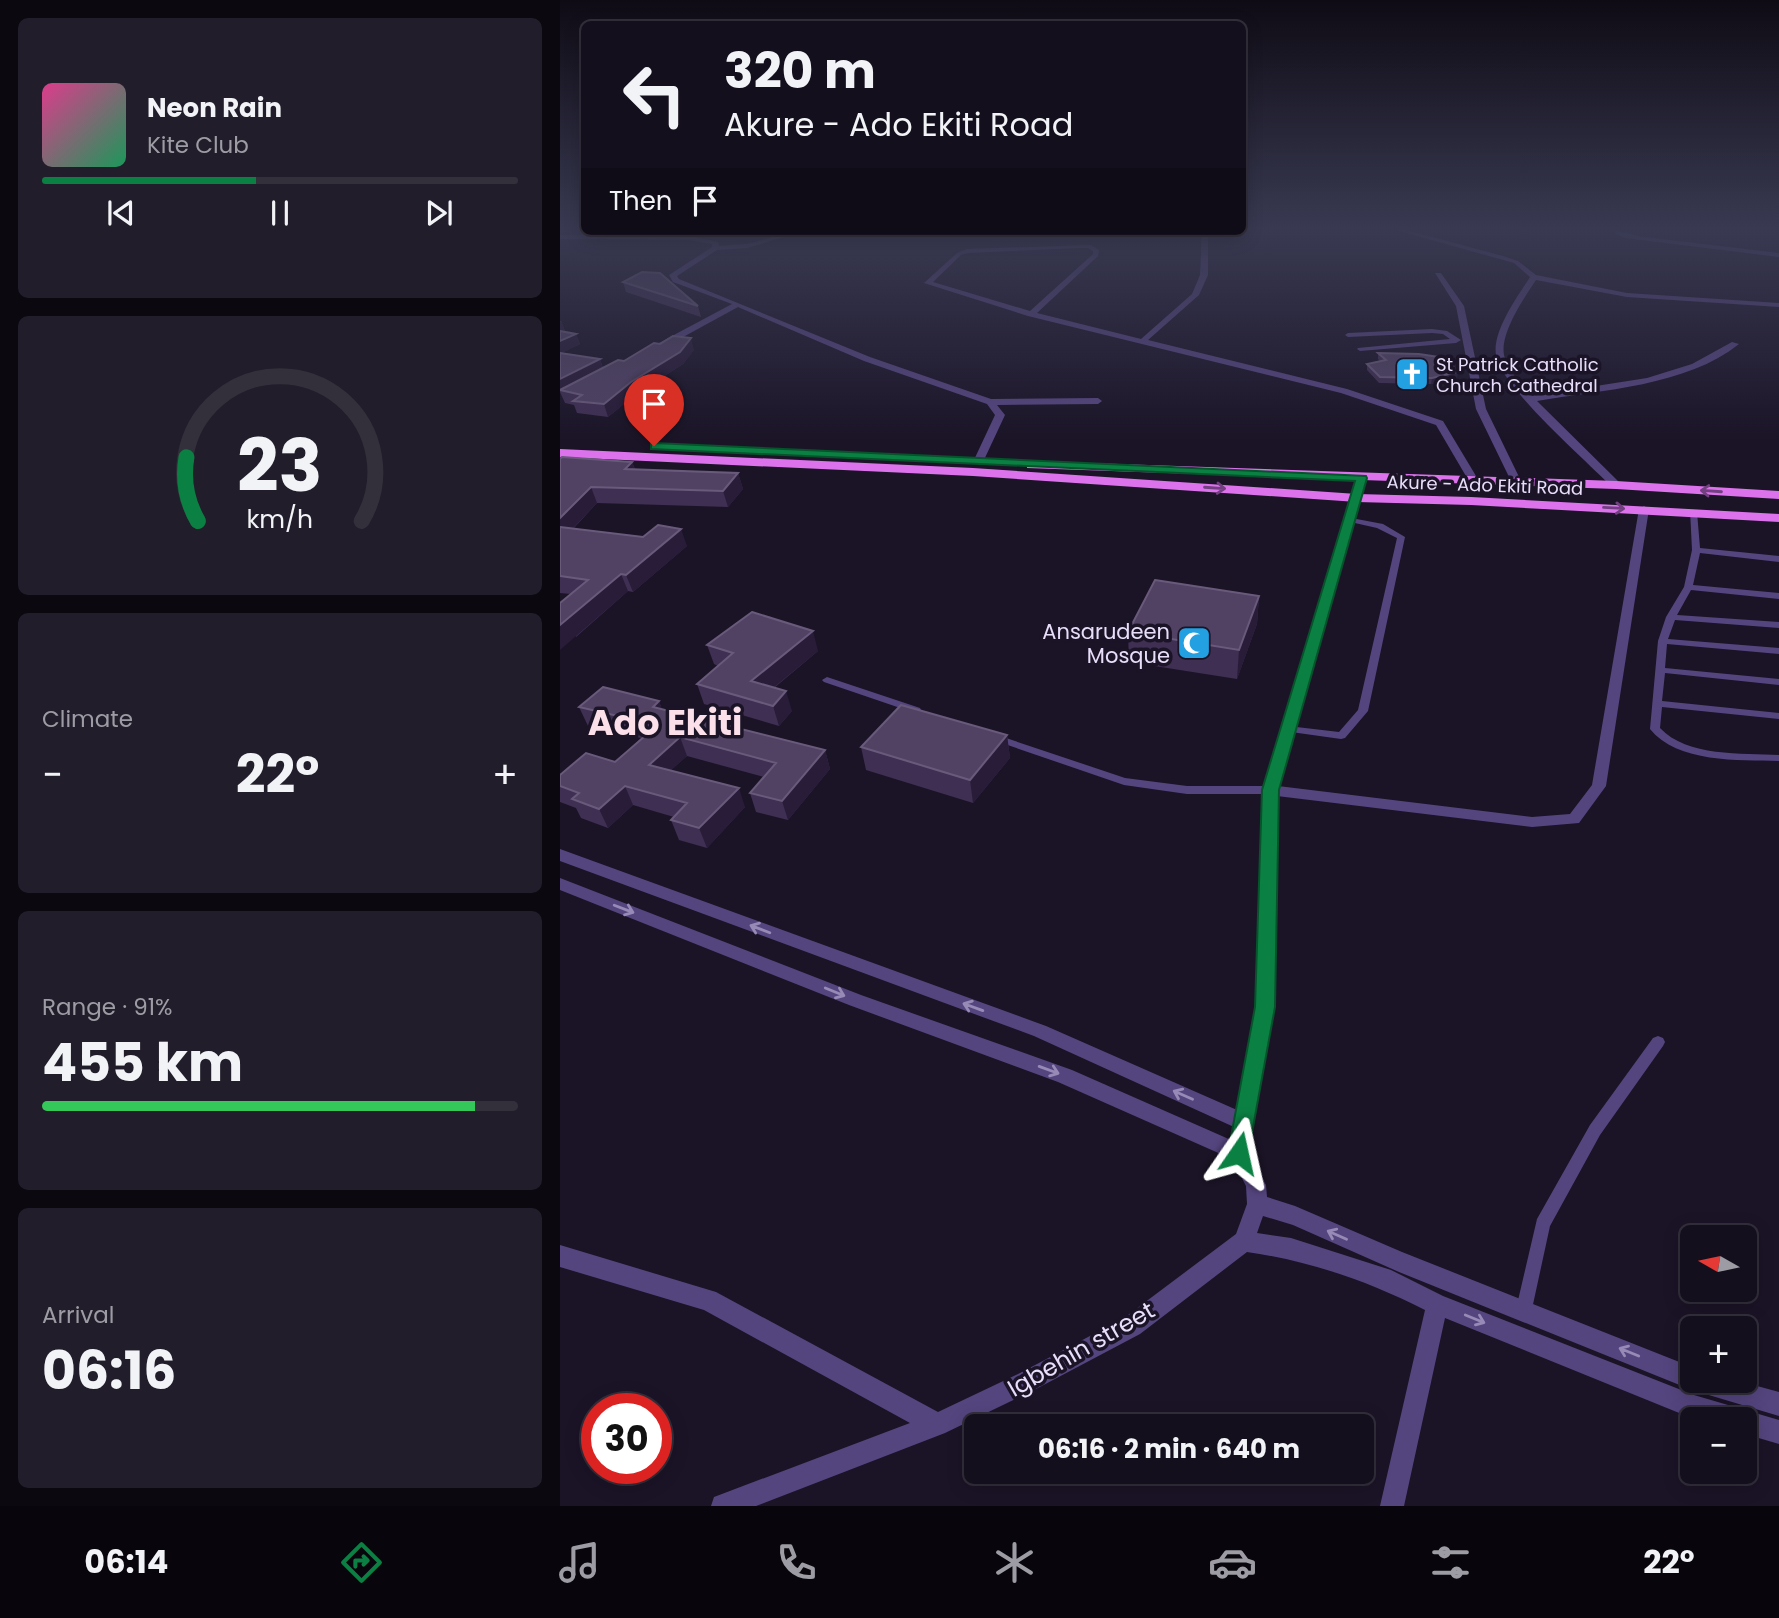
<!DOCTYPE html>
<meta charset="utf-8">
<style>
body{margin:0;font-family:Poppins,sans-serif;background:#211d2a;color:#f1f3f6;height:100vh;display:flex;flex-direction:column;font-size:26px;white-space:nowrap}
*{box-sizing:border-box;margin:0}
p{font-size:23px;color:#9d9ca4}
.icon{flex:none;width:38px;height:38px;fill:none;stroke:currentColor;stroke-width:2;stroke-linecap:round;stroke-linejoin:round}
.map{position:relative;flex:1;overflow:hidden}
.drawer{display:flex;flex-direction:column;gap:18px;padding:18px;background:#0b0810;width:560px}
.drawer>*{flex:none}
.hud{position:absolute;left:21px;top:21px;width:665px;height:214px;border-radius:10px;box-shadow:0 4px 18px #0003,0 0 0 2px #332f3b;background:#140f1d;color:#f1f3f6;overflow:hidden}
.needle{width:46px;rotate:279deg}
.buttons{position:absolute;left:1120px;top:1225px;display:grid;gap:14px}
.buttons a{display:grid;place-items:center;width:77px;height:77px;border-radius:10px;background:#140f1d;box-shadow:0 4px 18px #0003,0 0 0 2px #332f3b;font-size:35px}
.speed{position:absolute;left:21px;top:1393px;display:flex;gap:14px;font-size:35px;font-weight:700;text-align:center}
.speed>*{display:grid;place-content:center;width:91px;height:91px;border-radius:50%;background:#140f1d;box-shadow:0 4px 18px #0003,0 0 0 2px #332f3b;line-height:1}
.speed .limit{border:10px solid #d22;background:#fff;color:#111}
.pin{position:absolute;display:grid;place-items:center;width:60px;height:60px;color:#fff;margin:-72px -30px;border-radius:50% 50% 50% 0;rotate:-45deg;box-shadow:0 0 7px #0007}
.pin .icon{rotate:45deg}
.me{position:absolute;width:77px;margin:-38px;rotate:11deg;stroke-linejoin:round;filter:drop-shadow(0 0 5px #0008)}
.turn{display:flex;align-items:center;gap:24px;height:147px;padding:0 28px;font-size:32px}
.turn .icon{width:91px;height:91px;stroke-width:2.5}
.turn b{display:block;font-size:49px;line-height:60px}
.then{display:flex;align-items:center;height:66px;padding:0 28px;background:#0003;gap:14px;font-size:26px}
.big{font-size:52px;font-weight:700;line-height:1.1}
.drawer .card{flex:1;display:flex;flex-direction:column;justify-content:center;gap:10px;min-width:0;padding:0 24px;border-radius:10px;background:#211d2a}
.drawer .dial{align-items:center;gap:0}
.dial svg{height:182px;overflow:visible;fill:none;stroke:#332f3b;stroke-width:7;stroke-linecap:round;text-anchor:middle}
.dial text{fill:#f1f3f6;stroke:none}
.song{display:flex;align-items:center;gap:21px}
.cover{width:84px;height:84px;border-radius:10px;background:linear-gradient(135deg,hsl(330 70% 55%),hsl(150 70% 35%))}
.played{height:7px;border-radius:4px;background:linear-gradient(90deg,#0b8043 45%,#332f3b 45%)}
.keys{display:flex;justify-content:space-around;direction:ltr}
.heat{display:flex;justify-content:space-between;align-items:center;font-size:38px;direction:ltr}
.charge{height:10px;border-radius:5px;background:linear-gradient(90deg,#34c759 91%,#332f3b 0)}
.trip{position:absolute;left:404px;top:1414px;width:410px;height:70px;border-radius:10px;background:#140f1d;box-shadow:0 4px 18px #0003,0 0 0 2px #332f3b;font-weight:700;line-height:70px;text-align:center}
.tabs{display:flex;height:112px;justify-content:space-around;align-items:center;background:#08060c;color:#9d9ca4}
.tabs .icon{width:49px;height:49px}
.tabs .selected{color:#0b8043}
.tabs b{font-size:32px;color:#f1f3f6}
main{display:flex;flex:1;min-height:0}
.map>svg:first-child{display:block}
.lines{fill:none;stroke-linecap:round;stroke-linejoin:round}
.service{fill:#55457f;fill-rule:evenodd}
.minor{fill:#55457f;fill-rule:evenodd}
.primary{fill:#dc73ec;fill-rule:evenodd}
.wall{fill:#3f2f52}
.shaded-wall{fill:#291c39}
.building{fill:#514264;stroke:#695a7b;stroke-width:2}
.oneway{stroke:#723f80}
.oneway2{stroke:#978ab6}
.route{fill:#0b8043;stroke:#07532c;stroke-width:2}
.labels{text-anchor:middle;dominant-baseline:central;stroke-width:7;stroke-linejoin:round;paint-order:stroke}
.far-poi-label{font-size:18px;fill:#e8defa;stroke:#1b1427;text-anchor:start}
.far-street-label{font-size:18px;fill:#e8defa;stroke:#1b1427}
.poi-label{font-size:21px;fill:#e8defa;stroke:#1b1427;text-anchor:end}
.near-street-label{font-size:24px;fill:#e8defa;stroke:#1b1427}
.town-label{font-size:35px;font-weight:bold;fill:#fbe0ea;stroke:#1b1427}
</style>
<main>
<section class="drawer">
<div class="card">
<div class="song"><i class="cover"></i><div><b>Neon Rain</b><p>Kite Club</p></div></div>
<div class="played"></div>
<div class="keys"><svg class="icon" aria-label="previous" viewBox="0 0 24 24"><path d="M18 5L8 12l10 7zM5 5v14"/></svg><svg class="icon" aria-label="pause" viewBox="0 0 24 24"><path d="M8 5v14M16 5v14"/></svg><svg class="icon" aria-label="next" viewBox="0 0 24 24"><path d="M6 5l10 7-10 7zM19 5v14"/></svg></div>
</div>
<div class="card dial"><svg viewBox="0 0 100 80">
<path d="M14 69A42 42 0 1 1 86 69"/>
<path d="M14 69A42 42 0 0 1 9 41" stroke="#0b8043"/>
<text x="50" y="56" font-size="32" font-weight="700">23</text>
<text x="50" y="72" font-size="11">km/h</text>
</svg></div>
<div class="card"><p>Climate</p>
<div class="heat"><a>−</a><b class="big">22°</b><a>+</a></div>
</div>
<div class="card"><p>Range · 91%</p><b class="big">455 km</b><div class="charge"></div></div>
<div class="card"><p>Arrival</p><b class="big">06:16</b></div>
</section>
<div class="map">
<svg width="1219" height="1506" viewBox="0 0 1219 1506">
<rect width="100%" height="100%" fill="#1b1427"/>
<g class="lines">
<!-- service -->
<path class="service" d="M872,329L887,331L901,340L896,343L800,351L797,349L798,348L890,339L883,334L872,333L788,337L785,335L788,333Z
M1130,510H1133L1137,512L1140,548L1219,556V562L1140,553L1133,585L1219,593V599L1131,590L1117,615L1219,622V628L1115,620L1108,639L1219,648V654L1107,644L1105,668L1219,679V685L1105,673L1102,701L1219,713V719L1102,707L1100,728C1127,757 1182,753 1219,755V761C1179,760 1117,763 1090,729L1098,641L1106,617L1124,587L1132,550Z
M786,517L823,524L845,537L808,711L785,738L781,739L724,731L723,729L728,726L779,732L798,710L837,538L817,528L786,521Z
M267,677L360,708L361,710L356,713L352,712L264,682L262,680Z
M434,734L565,778L627,786H710L715,790L710,794H627L564,785L430,739L429,737L430,735Z
M1098,1036L1103,1038L1105,1042L1103,1046L1040,1135L990,1226L972,1309L970,1315L964,1317L958,1315L956,1309L977,1219L1030,1125L1093,1038Z"/>
<!-- minor -->
<path class="minor" d="M832,229H842L943,256L958,261L976,275L1067,293L1219,303V307L1067,297L976,280C964,298 940,333 944,355C947,370 962,385 972,396L1087,378L1132,364L1172,342L1179,344C1127,386 1041,390 977,401L1060,483V487H1052C1028,462 940,386 936,355C932,331 958,296 970,277L954,263Z
M1047,229L1084,237L1219,253V257L1065,238Z
M235,231H245L187,248L157,250L117,276L119,279L310,357L431,399L538,398L542,401L538,404L437,405L445,415L423,462L415,464L413,462L435,415L427,404L304,361L178,307L103,348H97V344L172,304L113,282L109,275L152,247V244L129,240L0,239V235L129,236L158,242L159,246L187,244Z
M642,231H648V275L639,295L588,340L787,389L883,421L919,481L918,483H910L876,425L781,393L468,316L364,283L397,253L407,249L531,245L539,250L538,256L477,313L581,339L632,294L640,275ZM519,248H528L533,251V254L470,311L373,282L401,255L408,253Z
M875,273H881L904,306L926,409L961,481L960,483L951,481L916,409L896,306Z
M802,475L807,478L718,786L972,817L1010,814L1032,785L1079,509L1084,506L1089,509L1046,786L1019,823L972,827L717,796L713,1007L689,1152L706,1185L707,1197L735,1206L842,1252L1132,1367V1381H1179L1219,1392V1416L1132,1390L839,1272L733,1225L703,1216L697,1233L731,1238L831,1270L883,1296L1134,1395L1219,1420V1444L1185,1434V1419H1134L885,1318L844,1506H820L865,1310C808,1281 750,1261 687,1252L580,1334L476,1389L385,1433L196,1506H151L154,1497L350,1423L144,1310L0,1267V1245L156,1292L378,1412L460,1373L564,1318L676,1234L687,1204L686,1186L672,1159L498,1082L289,1005L0,890V878L301,995L512,1070L671,1140L674,1127L474,1036L0,861V849L486,1026L677,1110L695,1007L703,790L797,478Z"/>
<!-- primary -->
<path class="primary" d="M0,449L413,468L797,494L911,497L1219,514V522L911,505L797,502L413,476L0,457Z
M471,461L1056,481L1219,491V499L1056,489L467,468V462Z"/>
</g>
<!-- wall -->
<path class="wall" d="M63,282L138,306L141,317L66,292Z
M0,321H1L5,331L4,332L16,334L20,344L1,353L40,359L43,368L64,361L134,350L123,364L75,395L48,417L17,413L14,405L5,403L0,392Z
M818,353L897,378L871,384L819,383L807,370V364L820,361L818,359Z
M0,459L72,462L75,469L178,473L183,489L168,507L37,503L13,529L127,546L73,592L68,591L16,637L11,594L0,593Z
M699,596L697,624L677,679L569,662L568,632Z
M147,645L258,651L214,688L232,711L219,726L144,704L137,684L158,666L154,664Z
M99,701L102,710L265,750L270,769L228,820L196,812L190,793L204,777L127,756L111,770L185,807L147,848L119,840L111,820L114,817L73,805L48,828L21,818L16,808L0,802V775L55,762L81,738L28,726L19,707Z
M447,735L450,758L413,803L306,770L301,747Z"/>
<!-- shaded-wall -->
<path class="shaded-wall" d="M1,321L5,331L0,334V322Z
M16,334L20,344L0,354V341Z
M131,338L134,350L123,364L75,395L48,417L44,404L71,382Z
M40,359L43,369L0,390V379Z
M898,372L897,378L871,384L872,378Z
M72,462L78,478L65,469Z
M178,473L183,489L168,507L163,491Z
M31,487L37,503L0,542V518Z
M121,529L127,546L73,592L66,575Z
M61,574L68,591L0,650V625Z
M699,596L697,624L677,679L679,650Z
M253,631L258,651L197,701L191,681Z
M226,691L232,711L219,726L213,706Z
M99,701L106,720L93,707Z
M447,735L450,758L413,803L410,780Z
M120,737L127,756L96,784L89,765Z
M265,750L270,769L228,820L222,801Z
M65,786L73,805L48,828L39,809Z
M179,788L185,807L147,848L139,828Z"/>
<!-- building -->
<path class="building" d="M82,272L100,273L138,306L63,282Z
M0,331L16,334L0,341Z
M113,336L131,338L120,352L71,382L44,404L13,401L22,395L0,390L58,360L64,361L94,343L100,344Z
M0,353L40,359L0,379Z
M818,353L859,354L885,358L898,372L872,378L820,377L807,364L826,360Z
M2,457L72,462L65,469L178,473L163,491L31,487L0,518V459Z
M98,525L121,529L66,575L61,574L0,625V603L28,580L0,576V527L83,537Z
M595,580L699,596L679,650L568,632Z
M192,612L253,631L191,681L226,691L213,706L137,684L173,653L147,645Z
M43,687L99,701L93,707L265,750L222,801L190,793L216,763L120,737L89,765L179,788L139,828L111,820L127,803L65,786L39,809L12,799L19,793L0,786V775L26,753L55,762L92,730L79,726L84,722L19,707Z
M341,705L447,735L410,780L301,747Z"/>
<!-- one-way arrows -->
<defs><path id="oneway-shaft" d="M-6 0H5M1.5-3L5.5 0L1.5 3" fill="none" stroke-width="1.6" stroke-linecap="round" stroke-linejoin="round" transform="scale(1.75)"/></defs>
<g class="oneway">
<use href="#oneway-shaft" transform="translate(655 488) rotate(4)"/>
<use href="#oneway-shaft" transform="translate(1151 491) rotate(-176)"/>
<use href="#oneway-shaft" transform="translate(1054 508) rotate(3)"/>
</g>
<g class="oneway2">
<use href="#oneway-shaft" transform="translate(64 909) rotate(21)"/>
<use href="#oneway-shaft" transform="translate(200 929) rotate(-159)"/>
<use href="#oneway-shaft" transform="translate(275 992) rotate(22)"/>
<use href="#oneway-shaft" transform="translate(413 1007) rotate(-160)"/>
<use href="#oneway-shaft" transform="translate(489 1070) rotate(20)"/>
<use href="#oneway-shaft" transform="translate(623 1095) rotate(-156)"/>
<use href="#oneway-shaft" transform="translate(777 1235) rotate(-156)"/>
<use href="#oneway-shaft" transform="translate(915 1319) rotate(22)"/>
<use href="#oneway-shaft" transform="translate(1069 1352) rotate(-158)"/>
</g>
<!-- sky -->
<linearGradient id="sky" x2="0" y2="1"><stop stop-color="#0f0b15"/><stop offset="0.52" stop-color="#393a52"/><stop offset="1" stop-color="#393a52" stop-opacity="0"/></linearGradient>
<rect width="1219" height="440" fill="url(#sky)"/>
<!-- route -->
<path class="route" d="M94,443L806,476L807,478L719,790L715,1007L687,1160L679,1163L671,1160L668,1153L695,1007L702,790L795,481L91,449V444Z"/>
<!-- icons -->
<defs>
<g id="church-square" transform="scale(1.75)"><rect x="-9" y="-9" width="18" height="18" rx="4" fill="#23a0e1" stroke="#1b1427"/><path d="M-1.2-6h2.4v3.5h3.3v2.4h-3.3V6h-2.4V-.1h-3.3v-2.4h3.3Z" fill="#fff"/></g>
<g id="mosque-square" transform="scale(1.75)"><rect x="-9" y="-9" width="18" height="18" rx="4" fill="#23a0e1" stroke="#1b1427"/><path d="M3.5-4.9A6 6 0 1 0 3.5 4.9A5 5 0 1 1 3.5-4.9Z" fill="#fff"/></g>
</defs>
<g fill-rule="evenodd">
<use href="#church-square" x="852" y="374"/>
<use href="#mosque-square" x="634" y="643"/>
</g>
<g class="labels">
<!-- far-poi labels -->
<g class="far-poi-label">
<text x="876" y="364">St Patrick Catholic<tspan x="876" dy="21">Church Cathedral</tspan></text>
</g>
<!-- far-street labels -->
<g class="far-street-label">
<text transform="translate(925 485) rotate(2)">Akure - Ado Ekiti Road</text>
</g>
<!-- poi labels -->
<g class="poi-label">
<text x="610" y="631">Ansarudeen<tspan x="610" dy="24">Mosque</tspan></text>
</g>
<!-- near-street labels -->
<g class="near-street-label">
<text transform="translate(521 1349) rotate(-30)">Igbehin street</text>
</g>
<!-- town labels -->
<g class="town-label">
<text x="105" y="722">Ado Ekiti</text>
</g>
</g>
</svg>
<div class="buttons">
<a><svg class="needle" viewBox="-14 -14 28 28"><path d="M0-13l5 13h-10z" fill="#e53935"/><path d="M0 13l5-13h-10z" fill="#9d9ca4"/></svg></a>
<a>+</a>
<a>−</a>
</div>
<div class="speed"><div class="limit">30</div></div>
<div class="pin" style="left:94px;top:446px;background:#d93025"><svg class="icon" aria-label="arrive" viewBox="0 0 24 24"><path d="M6 21V4h12l-3 4 3 4H6"/></svg></div>
<svg class="me" style="left:679px;top:1153px" viewBox="-20 -20 40 40"><path d="M0-17L14 15 0 8-14 15z" fill="#0b8043" stroke="#fff" stroke-width="4"/></svg>
<div class="trip">06:16 · 2 min · 640 m</div>
<div class="hud">
<div class="turn"><svg class="icon" aria-label="left" viewBox="0 0 24 24"><path d="M17 20v-9H6M10 6l-5 5 5 5"/></svg><div><b>320 m</b>Akure - Ado Ekiti Road</div></div>
<div class="then">Then<svg class="icon" aria-label="arrive" viewBox="0 0 24 24"><path d="M6 21V4h12l-3 4 3 4H6"/></svg></div>
</div>
</div>
</main>
<nav class="tabs">
<b>06:14</b>
<svg class="icon selected" aria-label="directions" viewBox="0 0 24 24"><path d="M12 3l9 9-9 9-9-9zM9 14v-3h6M13 9l2 2-2 2"/></svg>
<svg class="icon" aria-label="music" viewBox="0 0 24 24"><path d="M9 18V5l10-2v13"/><circle cx="6" cy="18" r="3"/><circle cx="16" cy="16" r="3"/></svg>
<svg class="icon" aria-label="phone" viewBox="0 0 24 24"><path d="M5 4h4l2 5-3 2q2 4 5 5l2-3 5 2v4C11 20 4 13 5 4z"/></svg>
<svg class="icon" aria-label="climate" viewBox="0 0 24 24"><path d="M12 3v18M4 7l16 10M4 17L20 7"/></svg>
<svg class="icon" aria-label="car" viewBox="0 0 24 24"><path d="M5 17H2v-5l4-1 3-4h7l3 4 3 1v5h-3M9 17h6M6 11h13"/><circle cx="7" cy="17" r="2"/><circle cx="17" cy="17" r="2"/></svg>
<svg class="icon" aria-label="filters" viewBox="0 0 24 24"><path d="M4 7h16M4 17h16"/><circle cx="9" cy="7" r="2"/><circle cx="15" cy="17" r="2"/></svg>
<b>22°</b>
</nav>
